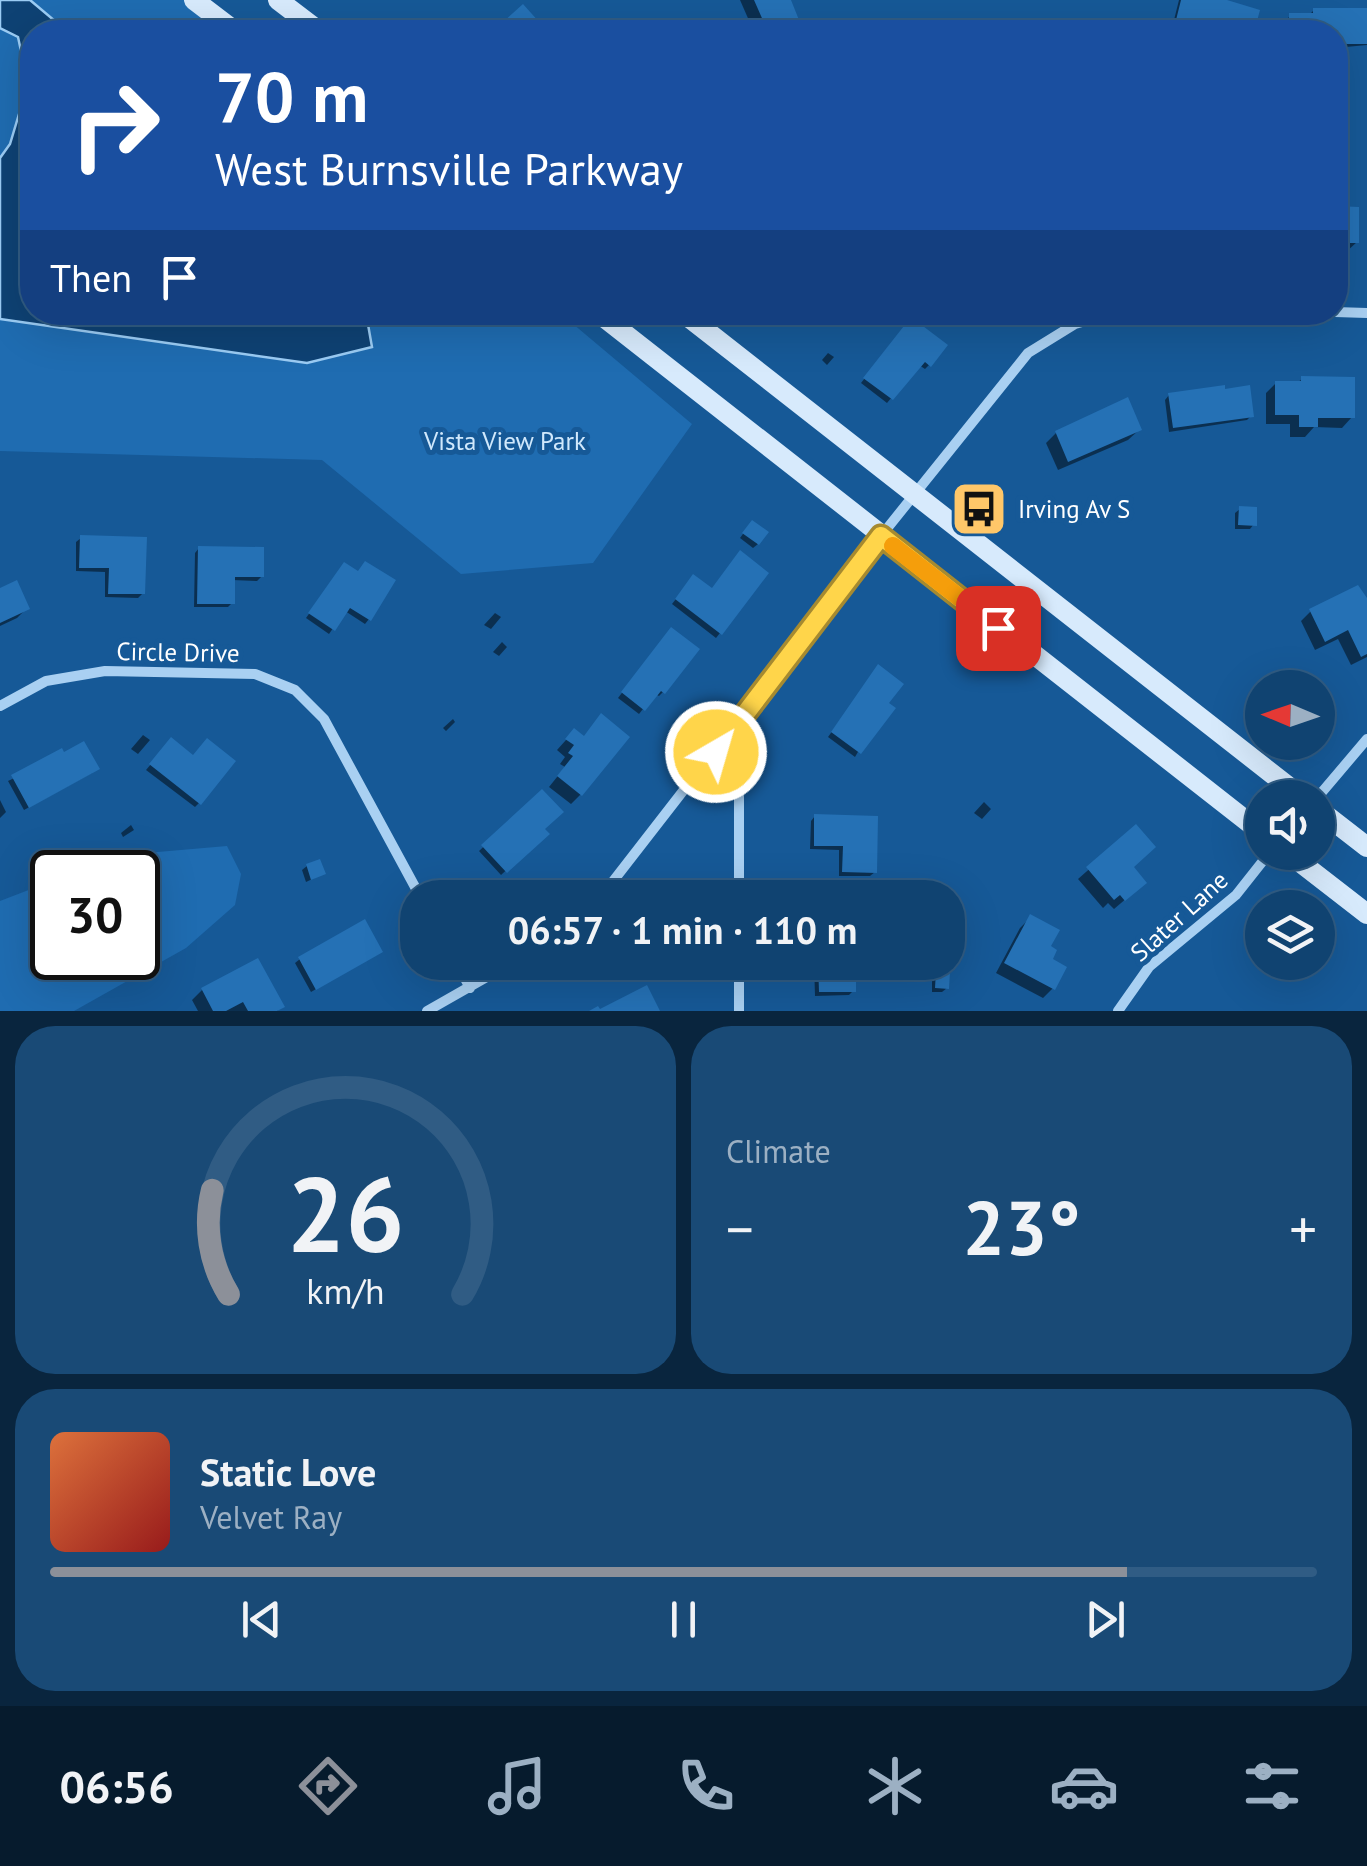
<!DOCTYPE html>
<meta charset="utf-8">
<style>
body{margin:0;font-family:"PT Sans",sans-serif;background:#194a76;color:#f1f3f6;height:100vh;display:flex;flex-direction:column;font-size:38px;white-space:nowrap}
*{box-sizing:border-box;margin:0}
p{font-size:32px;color:#9cb0c3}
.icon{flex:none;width:55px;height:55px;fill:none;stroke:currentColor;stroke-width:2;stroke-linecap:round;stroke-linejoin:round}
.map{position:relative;height:1011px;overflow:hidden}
.side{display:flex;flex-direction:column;gap:15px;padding:15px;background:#09253e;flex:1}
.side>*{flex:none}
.hud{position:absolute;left:20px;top:20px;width:1328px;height:305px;border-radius:40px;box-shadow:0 10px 40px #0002,0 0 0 2px #305c84;background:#1a4fa0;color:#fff;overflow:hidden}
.needle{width:65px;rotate:272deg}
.tools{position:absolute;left:1245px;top:670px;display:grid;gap:20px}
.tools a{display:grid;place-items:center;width:90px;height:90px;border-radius:50%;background:#104371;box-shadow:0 10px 40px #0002,0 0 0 2px #305c84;font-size:50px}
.speed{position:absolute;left:30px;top:850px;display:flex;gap:20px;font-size:50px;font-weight:700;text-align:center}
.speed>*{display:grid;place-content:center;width:130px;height:130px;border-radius:50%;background:#104371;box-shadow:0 10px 40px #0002,0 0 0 2px #305c84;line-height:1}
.speed .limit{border:5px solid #111;border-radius:15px;background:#fff;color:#111}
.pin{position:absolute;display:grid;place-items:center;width:85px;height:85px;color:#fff;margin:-42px;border-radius:20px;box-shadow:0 5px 15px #0006}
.me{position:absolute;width:110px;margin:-55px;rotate:38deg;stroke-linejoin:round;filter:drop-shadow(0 0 8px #0008)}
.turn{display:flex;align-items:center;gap:35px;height:210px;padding:0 30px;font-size:45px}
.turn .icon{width:130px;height:130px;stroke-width:2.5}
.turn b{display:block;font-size:70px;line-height:85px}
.then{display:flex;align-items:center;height:95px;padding:0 30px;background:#0003;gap:20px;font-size:38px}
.big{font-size:75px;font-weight:800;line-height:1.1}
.side .tile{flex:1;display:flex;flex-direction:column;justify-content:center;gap:15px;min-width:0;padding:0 35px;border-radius:40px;background:#194a76}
.side .dial{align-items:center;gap:0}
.dial svg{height:260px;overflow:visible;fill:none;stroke:#305c84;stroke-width:7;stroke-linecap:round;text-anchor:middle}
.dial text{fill:#f1f3f6;stroke:none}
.song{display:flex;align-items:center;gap:30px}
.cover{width:120px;height:120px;border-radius:15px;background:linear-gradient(135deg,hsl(20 70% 55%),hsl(0 70% 35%))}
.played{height:10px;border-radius:5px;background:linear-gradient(90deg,#8c9099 85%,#305c84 85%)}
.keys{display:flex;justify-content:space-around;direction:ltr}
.heat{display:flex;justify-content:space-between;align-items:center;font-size:55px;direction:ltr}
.side .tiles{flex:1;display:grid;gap:15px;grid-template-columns:1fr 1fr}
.tile:last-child{grid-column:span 2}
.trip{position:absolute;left:400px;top:880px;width:565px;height:100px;border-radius:40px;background:#104371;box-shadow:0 10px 40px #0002,0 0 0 2px #305c84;font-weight:800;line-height:100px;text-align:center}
.dock{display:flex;height:160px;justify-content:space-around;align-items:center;background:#061b2d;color:#9cb0c3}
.dock .icon{width:70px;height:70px}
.dock .selected{color:#8c9099}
.dock b{font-size:45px;color:#f1f3f6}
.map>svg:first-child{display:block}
.green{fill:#1f6cb1}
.water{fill:#0e4274;stroke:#9bccf4;stroke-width:2.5}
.shadow{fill:#0007}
.building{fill:#2571b5}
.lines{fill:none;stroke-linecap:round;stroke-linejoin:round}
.street{stroke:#a9d0f2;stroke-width:10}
.secondary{stroke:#d7eafc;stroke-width:20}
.route-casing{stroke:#a68a30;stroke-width:25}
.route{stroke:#ffd54a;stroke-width:18}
.slow{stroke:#f59e0b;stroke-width:18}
.labels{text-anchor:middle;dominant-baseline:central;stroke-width:10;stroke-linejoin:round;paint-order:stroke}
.park-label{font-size:25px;fill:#d0e8fc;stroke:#165997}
.poi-label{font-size:25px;fill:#fff;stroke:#165997;text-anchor:start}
.street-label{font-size:25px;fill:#fff;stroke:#165997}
</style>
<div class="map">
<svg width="1367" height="1011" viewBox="0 0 1367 1011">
<rect width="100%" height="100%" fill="#165997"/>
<!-- green -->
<path class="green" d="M0,0H191L229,32H32V312L560,313L692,424L593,563L461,574L322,460L0,451Z
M227,846L241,874L235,905L186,948L74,1011H0V901L52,881V958H138V872H76L123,855Z"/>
<!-- water -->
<path class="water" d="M0,0H30L68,32H32V312L366,313L372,347L307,363L0,319V158L10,144L28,84L18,37L0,28Z"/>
<!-- shadow -->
<path class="shadow" d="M740,0H789L796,19L778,32H754Z
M1179,0H1219L1257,12L1251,32H1171Z
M1314,10L1367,11V45L1335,48V32H1286V20L1291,15H1309Z
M1335,209L1357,242L1346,252H1335Z
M961,312H980L969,322Z
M907,324L929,365L925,369L919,365L887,403L861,383Z
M828,353L834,357L827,365L822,360Z
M1302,379L1352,417L1342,428L1314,427L1305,437H1290V424H1266V393L1276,383H1297Z
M1223,392L1251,416L1247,420L1169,432L1165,400L1169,395Z
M1139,430L1128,440L1058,470L1046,443L1056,433Z
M1240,509L1254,524L1250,529H1235V513Z
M748,527L758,544L753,548L740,538Z
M81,538L143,593L138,598L105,597V572L76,571V542Z
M199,548L262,576L257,581L232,580V603L228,607H194L195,553Z
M340,570L369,619L365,624L345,611L329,634L306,618Z
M689,582L720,633L716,638L672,604Z
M0,591L27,608L17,618L0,626Z
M1367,601V657L1351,665L1338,639L1315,650L1301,621L1311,611Z
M495,613L501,617L491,629L484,625Z
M667,634L663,692L659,696L655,694L639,714L618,698Z
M502,642L507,647L499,656L493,652Z
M875,672L886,704L855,757L828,737Z
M453,719L455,722L446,731L443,728Z
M574,731L581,794L571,804L549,787L565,767L560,764L565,757L557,750Z
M143,735L150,740L138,754L131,749Z
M167,745L193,758L199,803L195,807L146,770Z
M62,755L92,773L24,810L8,781Z
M542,792V829L546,834L501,875L479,851Z
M0,800L6,812L0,818Z
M984,802L991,809L982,819L974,813Z
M815,816L875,872L870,876H839V850L810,849L811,821Z
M131,825L134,830L123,837L121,833Z
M1136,828L1131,868L1134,892L1114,909L1108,903L1103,908L1078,879Z
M307,866L323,874L306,882L302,870Z
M1030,918L1048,947L1053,988L1043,998L996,973L1020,928Z
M380,952L311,992L295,963L300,959Z
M814,962H853V991L849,995L815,996Z
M937,973L947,988L942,992H932V977Z
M202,990L282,1006L277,1011H198L192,1000Z"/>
<!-- building -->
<path class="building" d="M754,0H791L799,20L768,32Z
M1181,0H1227L1260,10L1254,32H1173Z
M523,4L548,32H492Z
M1313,8H1367V44H1335V32H1289V13H1313Z
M1335,206L1359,207V243H1335Z
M911,317L948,345L931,367L925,362L893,400L863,378Z
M1301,376L1355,377V418H1318V427H1299V415H1275V381H1301Z
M1225,385V389L1250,385L1254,417L1173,428L1168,393Z
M1128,397L1142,430L1068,462L1055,431Z
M1239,506L1257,507V526L1238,525Z
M752,520L769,532L759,545L742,533Z
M80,535L147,537L145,594H108L109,568H79Z
M198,546L264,547V577H235V604H197Z
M740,550L769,573L722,635L675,599L693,574L712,588Z
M365,561L396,580L371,621L350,608L335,631L308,613L344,562L358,571Z
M17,580L30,609L0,623V588Z
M1358,585L1367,598V654L1361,657L1348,630L1325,642L1309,609Z
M671,627L700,649L665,694L661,691L645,711L621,692Z
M878,664L904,684L889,703L896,708L861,754L831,732Z
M601,713L630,737L582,796L557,776L573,756L568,753L574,745L565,739L574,728L584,736Z
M171,737L193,755L207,738L236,761L201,805L149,764Z
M84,741L100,769L29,808L11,775L62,748L64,752Z
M542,789L564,812L545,829L550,834L507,873L481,845Z
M814,814L878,816L877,873L842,872L843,846H814Z
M1136,824L1156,847L1134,867L1147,883L1125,901L1120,895L1114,900L1086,867Z
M320,859L326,874L311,880L306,864Z
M1030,914L1060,930L1051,946L1057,950L1053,959L1067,967L1055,990L1004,963Z
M365,919L383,952L316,990L298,957Z
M258,958L285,1007L277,1011H248L243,1002L226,1011H213L201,988Z
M818,962H856V992H819Z
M936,970L950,971L949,989L935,988Z
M647,985L660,1011H589L598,1006L600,1009Z"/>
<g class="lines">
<!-- street -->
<path class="street" d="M1335,312L1367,313
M0,706L46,681L105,671L255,674L295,690L324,719L421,898
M739,724V898
M1317,798L1367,739
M600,898L881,536L1028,353L1075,324L1118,312
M456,962L470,988
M739,962V1011
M427,1011L513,962
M1118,1011L1149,967L1236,895L1270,852"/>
<!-- secondary -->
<path class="secondary" d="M194,0L236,32
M278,0L320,32
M597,312L1262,833
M682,312L1303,798
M1318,809L1367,847
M1287,852L1367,914"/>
</g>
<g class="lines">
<!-- route casing -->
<g class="route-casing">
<path id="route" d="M716,752L881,536L998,628"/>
</g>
<!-- route -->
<use href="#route" class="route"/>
<!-- slow -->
<path class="slow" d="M893,546L960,598"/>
</g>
<!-- icons -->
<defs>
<g id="bus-square" transform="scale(2.875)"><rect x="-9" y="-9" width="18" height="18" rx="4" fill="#ffc769" stroke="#165997"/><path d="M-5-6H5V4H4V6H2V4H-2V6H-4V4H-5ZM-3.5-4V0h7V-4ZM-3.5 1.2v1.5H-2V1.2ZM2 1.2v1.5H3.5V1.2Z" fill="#111"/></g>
</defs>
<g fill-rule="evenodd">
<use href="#bus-square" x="979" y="509"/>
</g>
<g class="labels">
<!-- park labels -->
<g class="park-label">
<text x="505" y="441">Vista View Park</text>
</g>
<!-- poi labels -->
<g class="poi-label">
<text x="1018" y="509">Irving Av S</text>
</g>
<!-- street labels -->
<g class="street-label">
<text transform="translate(178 652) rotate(1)">Circle Drive</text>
<text transform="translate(1179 916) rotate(-42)">Slater Lane</text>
</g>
</g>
</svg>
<div class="tools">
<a><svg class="needle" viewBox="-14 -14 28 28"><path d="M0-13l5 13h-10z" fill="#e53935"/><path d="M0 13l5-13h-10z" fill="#9cb0c3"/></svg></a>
<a><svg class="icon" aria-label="sound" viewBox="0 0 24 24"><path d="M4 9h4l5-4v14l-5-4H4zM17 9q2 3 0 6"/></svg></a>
<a><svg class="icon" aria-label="layers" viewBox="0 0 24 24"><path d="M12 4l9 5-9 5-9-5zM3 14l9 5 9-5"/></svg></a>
</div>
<div class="speed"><div class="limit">30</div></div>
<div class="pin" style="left:998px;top:628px;background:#d93025"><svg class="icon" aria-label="arrive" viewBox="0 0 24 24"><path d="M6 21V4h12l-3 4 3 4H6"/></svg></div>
<svg class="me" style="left:716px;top:752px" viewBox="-20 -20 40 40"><circle r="17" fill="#ffd54a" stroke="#fff" stroke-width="3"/><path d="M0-11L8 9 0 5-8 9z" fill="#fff"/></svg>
<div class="trip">06:57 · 1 min · 110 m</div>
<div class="hud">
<div class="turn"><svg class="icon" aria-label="right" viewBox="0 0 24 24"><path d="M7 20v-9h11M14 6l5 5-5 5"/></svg><div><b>70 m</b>West Burnsville Parkway</div></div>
<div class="then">Then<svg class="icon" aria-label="arrive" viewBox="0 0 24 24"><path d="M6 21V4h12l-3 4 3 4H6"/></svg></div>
</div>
</div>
<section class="side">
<div class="tiles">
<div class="tile dial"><svg viewBox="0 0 100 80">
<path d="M14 69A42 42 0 1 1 86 69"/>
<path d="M14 69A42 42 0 0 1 9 37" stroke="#8c9099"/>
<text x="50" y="56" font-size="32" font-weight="700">26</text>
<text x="50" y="72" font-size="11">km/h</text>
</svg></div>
<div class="tile"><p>Climate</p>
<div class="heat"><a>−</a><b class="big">23°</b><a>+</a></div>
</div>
<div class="tile">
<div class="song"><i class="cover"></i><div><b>Static Love</b><p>Velvet Ray</p></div></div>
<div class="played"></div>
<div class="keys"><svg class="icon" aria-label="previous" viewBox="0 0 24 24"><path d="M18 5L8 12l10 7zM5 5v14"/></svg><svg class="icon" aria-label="pause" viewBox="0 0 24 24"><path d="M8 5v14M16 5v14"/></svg><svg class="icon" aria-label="next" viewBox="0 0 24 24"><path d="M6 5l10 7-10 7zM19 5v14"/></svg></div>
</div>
</div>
</section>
<nav class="dock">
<b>06:56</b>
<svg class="icon selected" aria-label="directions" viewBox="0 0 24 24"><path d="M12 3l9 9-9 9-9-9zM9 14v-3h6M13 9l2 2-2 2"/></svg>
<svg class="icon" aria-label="music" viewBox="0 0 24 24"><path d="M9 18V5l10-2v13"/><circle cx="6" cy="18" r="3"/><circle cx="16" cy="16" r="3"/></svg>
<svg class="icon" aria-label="phone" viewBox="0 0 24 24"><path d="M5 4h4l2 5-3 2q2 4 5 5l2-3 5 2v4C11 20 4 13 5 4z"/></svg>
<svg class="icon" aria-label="climate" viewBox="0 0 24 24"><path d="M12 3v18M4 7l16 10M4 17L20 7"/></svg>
<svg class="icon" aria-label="car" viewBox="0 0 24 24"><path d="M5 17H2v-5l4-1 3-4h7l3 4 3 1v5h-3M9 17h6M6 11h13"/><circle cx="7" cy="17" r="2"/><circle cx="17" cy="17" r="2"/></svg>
<svg class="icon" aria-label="filters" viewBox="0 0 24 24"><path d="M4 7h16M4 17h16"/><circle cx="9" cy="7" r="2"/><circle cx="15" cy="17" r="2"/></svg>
</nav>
